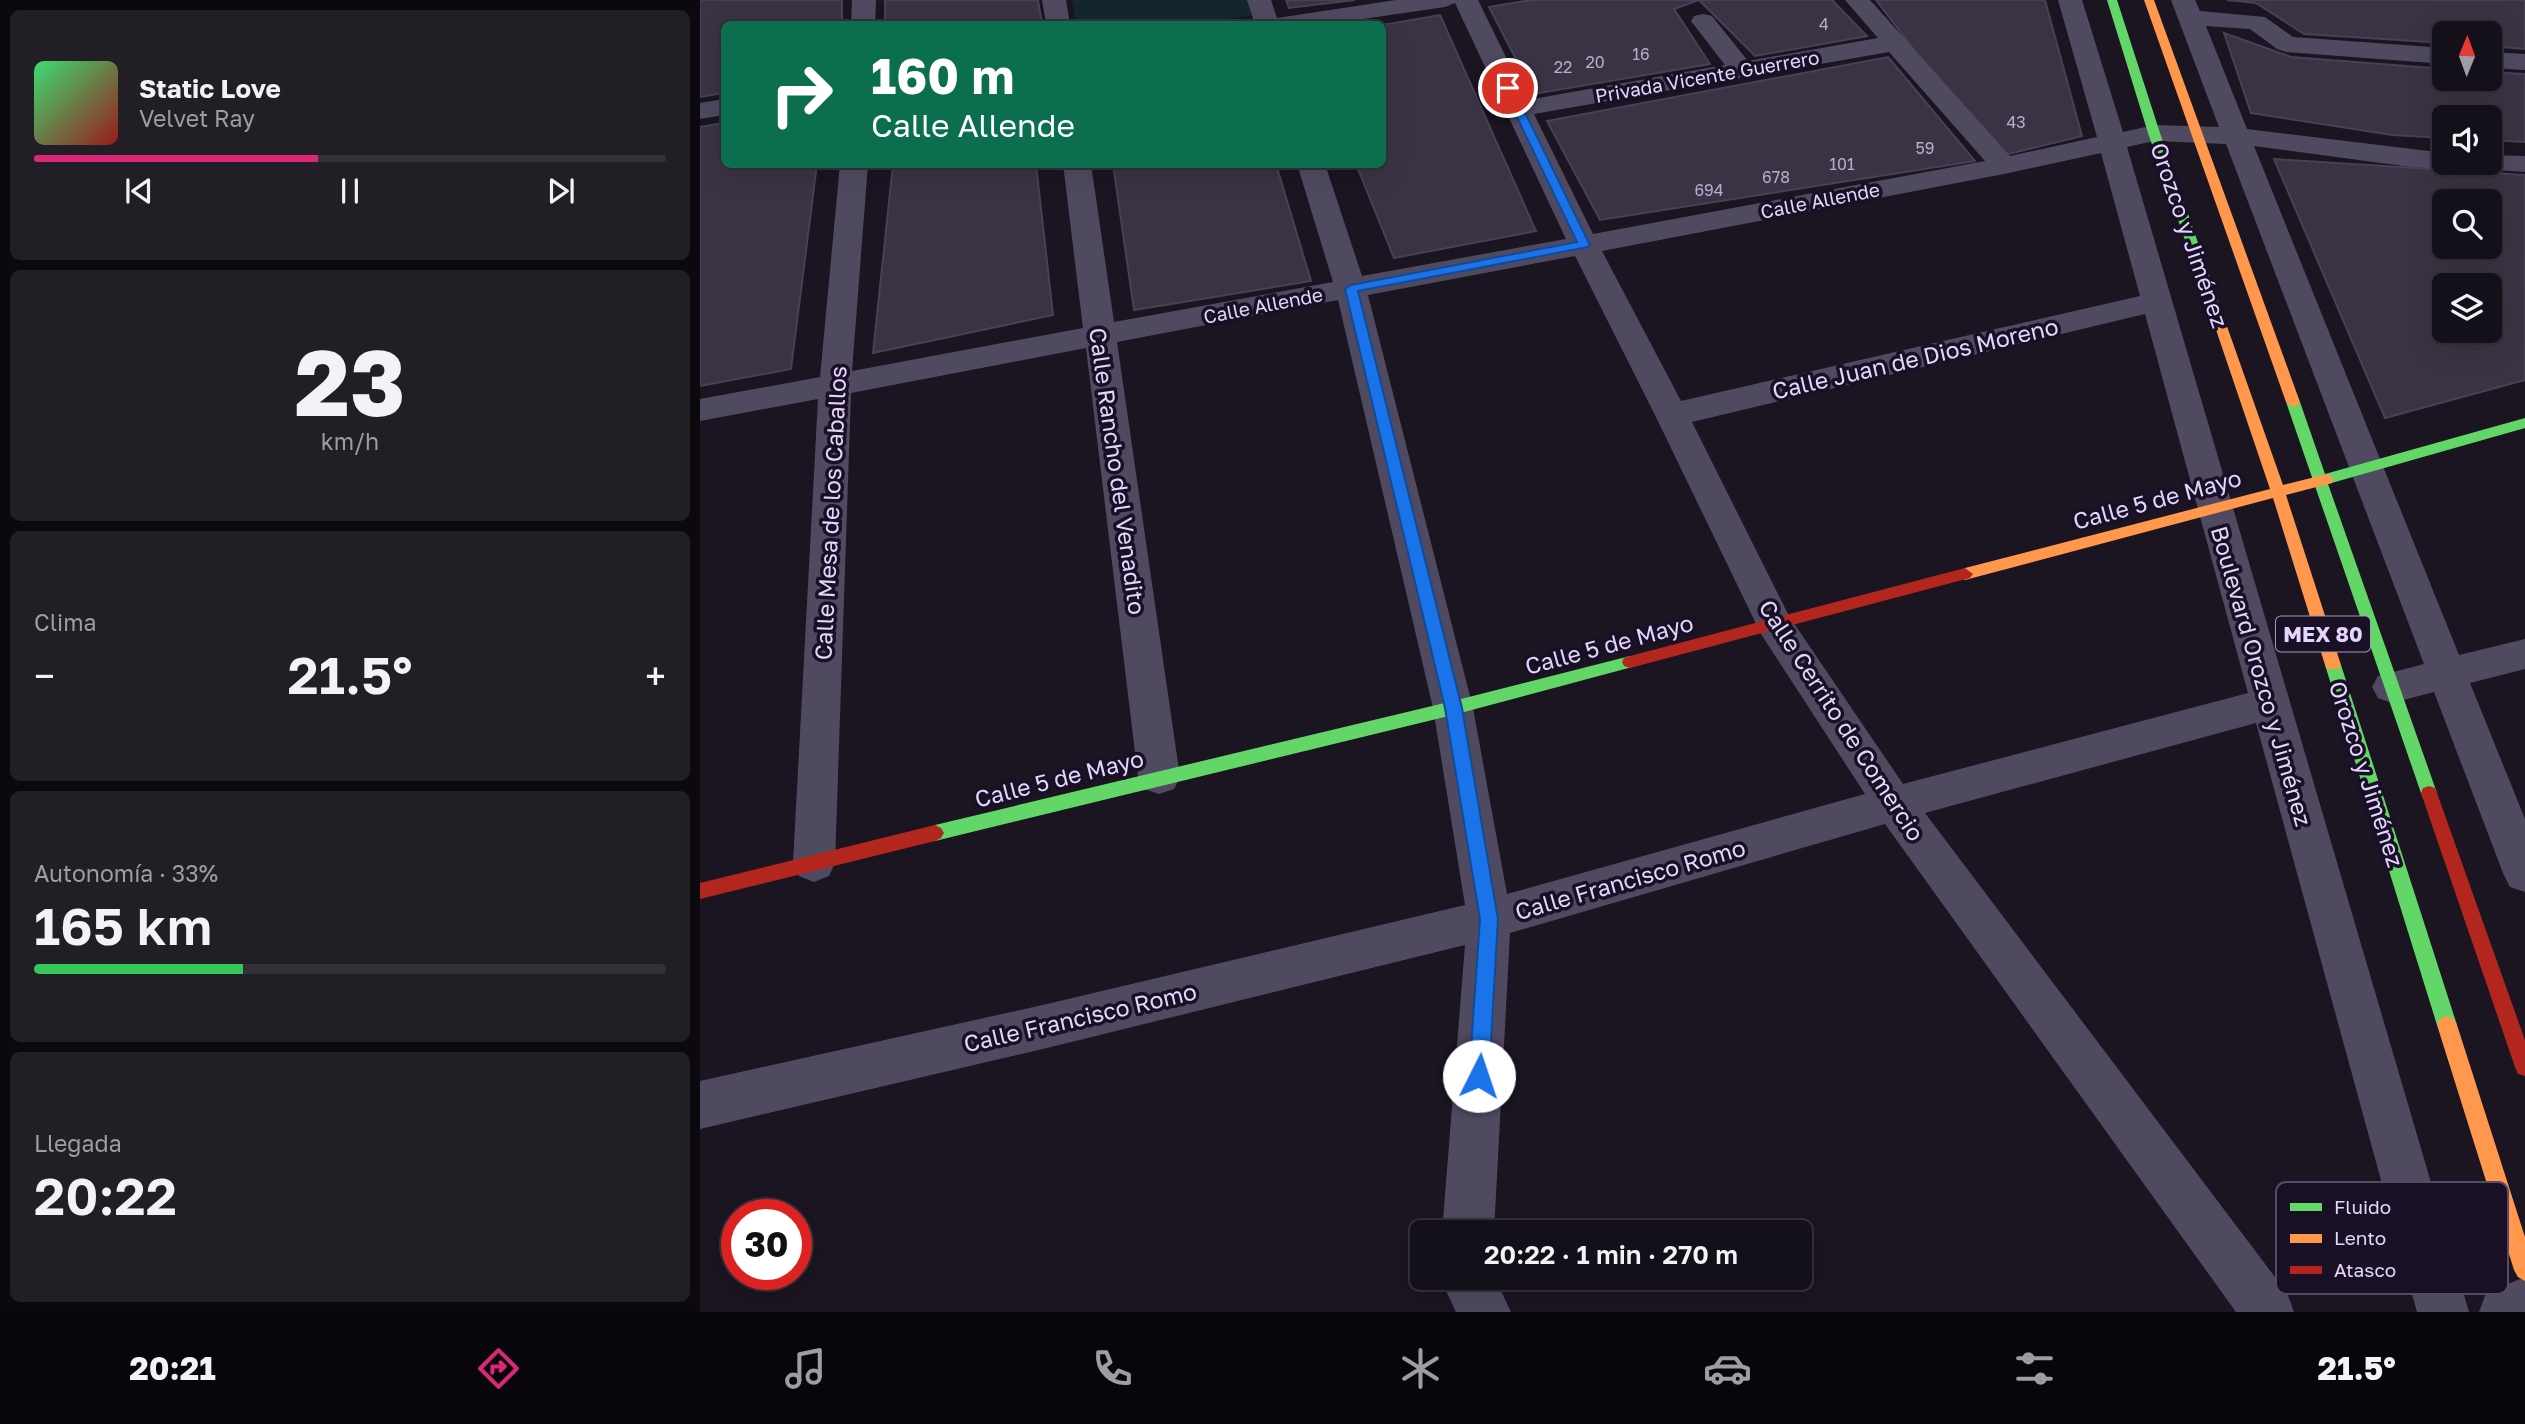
<!DOCTYPE html>
<html lang="es">
<meta charset="utf-8">
<style>
body{margin:0;font-family:"Golos Text",sans-serif;background:#211e26;color:#f1f3f6;height:100vh;display:flex;flex-direction:column;font-size:26px;white-space:nowrap}
*{box-sizing:border-box;margin:0}
p{font-size:23px;color:#9d9da2}
.icon{flex:none;width:38px;height:38px;fill:none;stroke:currentColor;stroke-width:2;stroke-linecap:round;stroke-linejoin:round}
.map{position:relative;flex:1;overflow:hidden}
.details{display:flex;flex-direction:column;gap:10px;padding:10px;background:#0b090e;width:700px}
.details>*{flex:none}
.guide{position:absolute;left:21px;top:21px;width:665px;height:147px;border-radius:10px;box-shadow:0 7px 28px #0002,0 0 0 2px #333038;background:#0b6e4f;color:#fff;overflow:hidden}
.needle{width:46px;rotate:1deg}
.tools{position:absolute;left:1732px;top:21px;display:grid;gap:14px}
.tools a{display:grid;place-items:center;width:70px;height:70px;border-radius:10px;background:#141019;box-shadow:0 7px 28px #0002,0 0 0 2px #333038;font-size:35px}
.speed{position:absolute;left:21px;top:1199px;display:flex;gap:14px;font-size:35px;font-weight:700;text-align:center}
.speed>*{display:grid;place-content:center;width:91px;height:91px;border-radius:50%;background:#141019;box-shadow:0 7px 28px #0002,0 0 0 2px #333038;line-height:1}
.speed .limit{border:10px solid #d22;background:#fff;color:#111}
.pin{position:absolute;display:grid;place-items:center;width:60px;height:60px;color:#fff;margin:-30px;border:4px solid #fff;border-radius:50%;box-shadow:0 2px 7px #0007}
.me{position:absolute;width:77px;margin:-38px;rotate:4deg;stroke-linejoin:round;filter:drop-shadow(0 0 5px #0008)}
.turn{display:flex;align-items:center;gap:24px;height:147px;padding:0 35px;font-size:32px}
.turn .icon{width:91px;height:91px;stroke-width:2.5}
.turn b{display:block;font-size:49px;line-height:60px}
.big{font-size:52px;font-weight:600;line-height:1.1}
.details .tile{flex:1;display:flex;flex-direction:column;justify-content:center;gap:10px;min-width:0;padding:0 24px;border-radius:10px;background:#211e26}
.details .dial{align-items:center;gap:0}
.dial b{font-size:91px;line-height:1}
.song{display:flex;align-items:center;gap:21px}
.cover{width:84px;height:84px;border-radius:10px;background:linear-gradient(135deg,hsl(140 70% 55%),hsl(0 70% 35%))}
.played{height:7px;border-radius:4px;background:linear-gradient(90deg,#db2777 45%,#333038 45%)}
.keys{display:flex;justify-content:space-around;direction:ltr}
.heat{display:flex;justify-content:space-between;align-items:center;font-size:38px;direction:ltr}
.charge{height:10px;border-radius:5px;background:linear-gradient(90deg,#34c759 33%,#333038 0)}
.trip{position:absolute;left:710px;top:1220px;width:402px;height:70px;border-radius:10px;background:#141019;box-shadow:0 7px 28px #0002,0 0 0 2px #333038;font-weight:600;line-height:70px;text-align:center}
.tabs{display:flex;height:112px;justify-content:space-around;align-items:center;background:#08060a;color:#9d9da2}
.tabs .icon{width:49px;height:49px}
.tabs .selected{color:#db2777}
.tabs b{font-size:32px;color:#f1f3f6}
main{display:flex;flex:1;min-height:0}
.map>svg:first-child{display:block}
.green{fill:#14272e}
.building{fill:#3a3343;stroke:#484054;stroke-width:2;fill-rule:evenodd}
.lines{fill:none;stroke-linecap:round;stroke-linejoin:round}
.street{fill:#504a61;fill-rule:evenodd}
.fast{fill:#63d668;fill-rule:evenodd}
.slow{fill:#ff974d;fill-rule:evenodd}
.jam{fill:#b3261e;fill-rule:evenodd}
.route{fill:#1a73e8;stroke:#114b97;stroke-width:2}
.labels{text-anchor:middle;dominant-baseline:central;stroke-width:7;stroke-linejoin:round;paint-order:stroke}
.far-number-label{font-size:16px;fill:#baaccf}
.far-street-label{font-size:19px;fill:#e4d5fe;stroke:#191026}
.shield{fill:#191026;stroke:#a79abd;stroke-width:2}
.shield-label{font-size:21px;font-weight:bold;fill:#e4d5fe}
.street-label{font-size:23px;fill:#e4d5fe;stroke:#191026}
.key{fill:#191026;stroke:#564b67;stroke-width:2}
.key-label{font-size:19px;fill:#e4d5fe}
</style>
<main>
<section class="details">
<div class="tile">
<div class="song"><i class="cover"></i><div><b>Static Love</b><p>Velvet Ray</p></div></div>
<div class="played"></div>
<div class="keys"><svg class="icon" aria-label="previous" viewBox="0 0 24 24"><path d="M18 5L8 12l10 7zM5 5v14"/></svg><svg class="icon" aria-label="pause" viewBox="0 0 24 24"><path d="M8 5v14M16 5v14"/></svg><svg class="icon" aria-label="next" viewBox="0 0 24 24"><path d="M6 5l10 7-10 7zM19 5v14"/></svg></div>
</div>
<div class="tile dial"><b>23</b><p>km/h</p></div>
<div class="tile"><p>Clima</p>
<div class="heat"><a>−</a><b class="big">21.5°</b><a>+</a></div>
</div>
<div class="tile"><p>Autonomía · 33%</p><b class="big">165 km</b><div class="charge"></div></div>
<div class="tile"><p>Llegada</p><b class="big">20:22</b></div>
</section>
<div class="map">
<svg width="1825" height="1312" viewBox="0 0 1825 1312">
<rect width="100%" height="100%" fill="#1a1521"/>
<!-- green -->
<path class="green" d="M372,0H552L557,15L492,24H376Z"/>
<!-- building -->
<path class="building" d="M0,0H142V24H24V93L0,97Z
M185,0H338L342,24H185Z
M586,0H655L589,8Z
M831,0H1132L1167,36L1055,56L999,0L974,9L1010,64L834,94L789,7Z
M1176,0H1345L1382,136L1296,157Z
M1527,0H1825V49L1790,46V33H1745V43L1604,34L1556,3Z
M740,15L836,231L694,258L656,164H682V25Z
M1524,33L1591,57L1745,69V79H1790V72L1825,74V142L1790,140V117H1745V138L1692,135L1551,113Z
M1188,57L1275,161L900,220L847,121Z
M24,123V164H117L91,369L0,386V127Z
M1574,159L1825,175V380L1685,418ZM1745,201H1790V247H1745ZM1745,285H1790V331H1745Z
M193,164H336L353,315L173,353Z
M413,164H576L611,281L434,310Z"/>
<g class="lines">
<!-- street -->
<path class="street" d="M152,0H176L175,24H151Z
M342,0H366L370,24H346Z
M547,0H571L577,18L696,0H778L827,100L1025,65L991,21L994,16L1003,14L1012,16L1048,61L1178,38L1145,0H1170L1310,156L1397,137L1358,0H1382L1423,132L1454,125L1519,127L1471,0H1495L1500,11L1565,17L1593,37L1745,48V64L1586,52L1577,49L1550,29L1506,26L1547,129L1745,153V163H1758L1755,167L1745,169L1711,167L1554,146L1759,655L1825,639V669L1770,683L1825,819V892L1810,887L1803,873L1734,692L1692,703L1678,698L1672,687L1678,676L1724,664L1526,144L1454,141L1427,147L1769,1312H1717L1556,723L1225,813L1587,1293L1594,1312H1536L1185,824L810,933L794,1232H742L765,945L347,1048L0,1129V1081L347,1004L765,905L733,708L638,300L417,342L480,777L474,789L459,794L444,789L438,777L386,348L151,393L135,863L129,876L114,882L99,876L93,863L118,399L0,421V399L120,377L140,164H168L152,371L383,328L363,164H391L414,322L633,282L597,164H625L662,276L866,239L755,3L745,7L629,24H555ZM1189,52L1285,161L893,234L834,114ZM1401,153L1440,296L981,401L902,251L1304,174ZM875,256L955,415L1061,634L1165,794L807,894L773,708L668,295ZM1445,314L1548,693L1203,784L1089,616L992,422Z
M1790,52L1825,54V70L1790,68Z
M24,99V115L0,119V103Z
M1790,155L1825,156V172L1780,169L1776,163H1790Z
M1825,1277V1312H1779L1786,1293Z
M740,1278H795L811,1312H756Z"/>
<!-- fast -->
<path class="fast" d="M1407,0H1417L1460,133L1523,315L1521,318H1513L1511,315L1448,133Z
M1593,397L1600,402L1625,474L1825,418V428L1628,484L1737,793L1735,798L1729,800L1723,798L1721,793L1586,402Z
M930,656L936,658L938,662L936,666L753,715L235,841L229,838L226,833L229,828L235,825L753,701Z
M1633,659L1639,661L1641,665L1757,1025L1754,1031L1747,1034L1740,1031L1737,1025L1625,665L1627,661Z"/>
<!-- slow -->
<path class="slow" d="M1444,0H1454L1600,402L1598,405L1593,407L1586,402Z
M1517,311L1523,315L1583,485L1627,474L1634,479L1632,483L1586,495L1641,665L1639,669H1627L1625,665L1573,498L1265,580L1257,574L1265,568L1570,489L1511,315Z
M1747,1016L1754,1019L1757,1025L1825,1237V1281L1818,1277L1814,1270L1737,1025L1740,1019Z"/>
<!-- jam -->
<path class="jam" d="M1265,568L1273,574L1270,578L930,668L924,666L922,662L924,658L930,656Z
M1729,786L1735,788L1737,793L1825,1040V1076L1818,1074L1815,1067L1721,793L1723,788Z
M235,825L241,828L244,833L241,838L235,841L0,899V883Z"/>
</g>
<!-- route -->
<path class="route" d="M808,84L813,88L890,245L888,247L658,291L762,708L798,919L789,1076L786,1082L779,1085L772,1082L769,1076L780,919L745,708L645,289L651,285L877,242L803,88Z"/>
<g class="labels">
<!-- far-number labels -->
<g class="far-number-label">
<text x="1124" y="24">4</text>
<text x="941" y="54">16</text>
<text x="895" y="62">20</text>
<text x="863" y="67">22</text>
<text x="1316" y="122">43</text>
<text x="1225" y="148">59</text>
<text x="1142" y="164">101</text>
<text x="1076" y="177">678</text>
<text x="1009" y="190">694</text>
</g>
<!-- far-street labels -->
<g class="far-street-label">
<text transform="translate(1007 76) rotate(-10)">Privada Vicente Guerrero</text>
<text transform="translate(1120 200) rotate(-11)">Calle Allende</text>
<text transform="translate(563 305) rotate(-11)">Calle Allende</text>
</g>
<!-- shield labels -->
<rect class="shield" x="1576" y="616.5" width="94" height="35" rx="5"/>
<g class="shield-label">
<text x="1623" y="634">MEX 80</text>
</g>
<!-- street labels -->
<g class="street-label">
<text transform="translate(1490 235) rotate(71)">Orozco y Jiménez</text>
<text transform="translate(1215 358) rotate(-13)">Calle Juan de Dios Moreno</text>
<text transform="translate(418 471) rotate(82)">Calle Rancho del Venadito</text>
<text transform="translate(1457 499) rotate(-15)">Calle 5 de Mayo</text>
<text transform="translate(130 513) rotate(-87)">Calle Mesa de los Caballos</text>
<text transform="translate(909 644) rotate(-15)">Calle 5 de Mayo</text>
<text transform="translate(1562 676) rotate(74)">Boulevard Orozco y Jiménez</text>
<text transform="translate(1142 720) rotate(57)">Calle Cerrito de Comercio</text>
<text transform="translate(1667 774) rotate(72)">Orozco y Jiménez</text>
<text transform="translate(359 778) rotate(-14)">Calle 5 de Mayo</text>
<text transform="translate(930 879) rotate(-16)">Calle Francisco Romo</text>
<text transform="translate(380 1017) rotate(-13)">Calle Francisco Romo</text>
</g>
</g>
<!-- legend -->
<rect x="1576" y="1182" width="232" height="112" rx="10" class="key"/>
<rect x="1590" y="1203" width="32" height="8" fill="#63d668"/>
<rect x="1590" y="1234" width="32" height="9" fill="#ff974d"/>
<rect x="1590" y="1266" width="32" height="8" fill="#b3261e"/>
<g class="key-label">
<text x="1634" y="1214">Fluido</text>
<text x="1634" y="1245">Lento</text>
<text x="1634" y="1277">Atasco</text>
</g>
</svg>
<div class="tools">
<a><svg class="needle" viewBox="-14 -14 28 28"><path d="M0-13l5 13h-10z" fill="#e53935"/><path d="M0 13l5-13h-10z" fill="#9d9da2"/></svg></a>
<a><svg class="icon" aria-label="sound" viewBox="0 0 24 24"><path d="M4 9h4l5-4v14l-5-4H4zM17 9q2 3 0 6"/></svg></a>
<a><svg class="icon" aria-label="search" viewBox="0 0 24 24"><circle cx="10" cy="10" r="6"/><path d="M15 15l6 6"/></svg></a>
<a><svg class="icon" aria-label="layers" viewBox="0 0 24 24"><path d="M12 4l9 5-9 5-9-5zM3 14l9 5 9-5"/></svg></a>
</div>
<div class="speed"><div class="limit">30</div></div>
<div class="pin" style="left:808px;top:88px;background:#d93025"><svg class="icon" aria-label="arrive" viewBox="0 0 24 24"><path d="M6 21V4h12l-3 4 3 4H6"/></svg></div>
<svg class="me" style="left:779px;top:1076px" viewBox="-20 -20 40 40"><circle r="19" fill="#fff"/><path d="M0-13L10 11 0 6-10 11z" fill="#1a73e8"/></svg>
<div class="trip">20:22 · 1 min · 270 m</div>
<div class="guide">
<div class="turn"><svg class="icon" aria-label="right" viewBox="0 0 24 24"><path d="M7 20v-9h11M14 6l5 5-5 5"/></svg><div><b>160 m</b>Calle Allende</div></div>
</div>
</div>
</main>
<nav class="tabs">
<b>20:21</b>
<svg class="icon selected" aria-label="directions" viewBox="0 0 24 24"><path d="M12 3l9 9-9 9-9-9zM9 14v-3h6M13 9l2 2-2 2"/></svg>
<svg class="icon" aria-label="music" viewBox="0 0 24 24"><path d="M9 18V5l10-2v13"/><circle cx="6" cy="18" r="3"/><circle cx="16" cy="16" r="3"/></svg>
<svg class="icon" aria-label="phone" viewBox="0 0 24 24"><path d="M5 4h4l2 5-3 2q2 4 5 5l2-3 5 2v4C11 20 4 13 5 4z"/></svg>
<svg class="icon" aria-label="climate" viewBox="0 0 24 24"><path d="M12 3v18M4 7l16 10M4 17L20 7"/></svg>
<svg class="icon" aria-label="car" viewBox="0 0 24 24"><path d="M5 17H2v-5l4-1 3-4h7l3 4 3 1v5h-3M9 17h6M6 11h13"/><circle cx="7" cy="17" r="2"/><circle cx="17" cy="17" r="2"/></svg>
<svg class="icon" aria-label="filters" viewBox="0 0 24 24"><path d="M4 7h16M4 17h16"/><circle cx="9" cy="7" r="2"/><circle cx="15" cy="17" r="2"/></svg>
<b>21.5°</b>
</nav>
